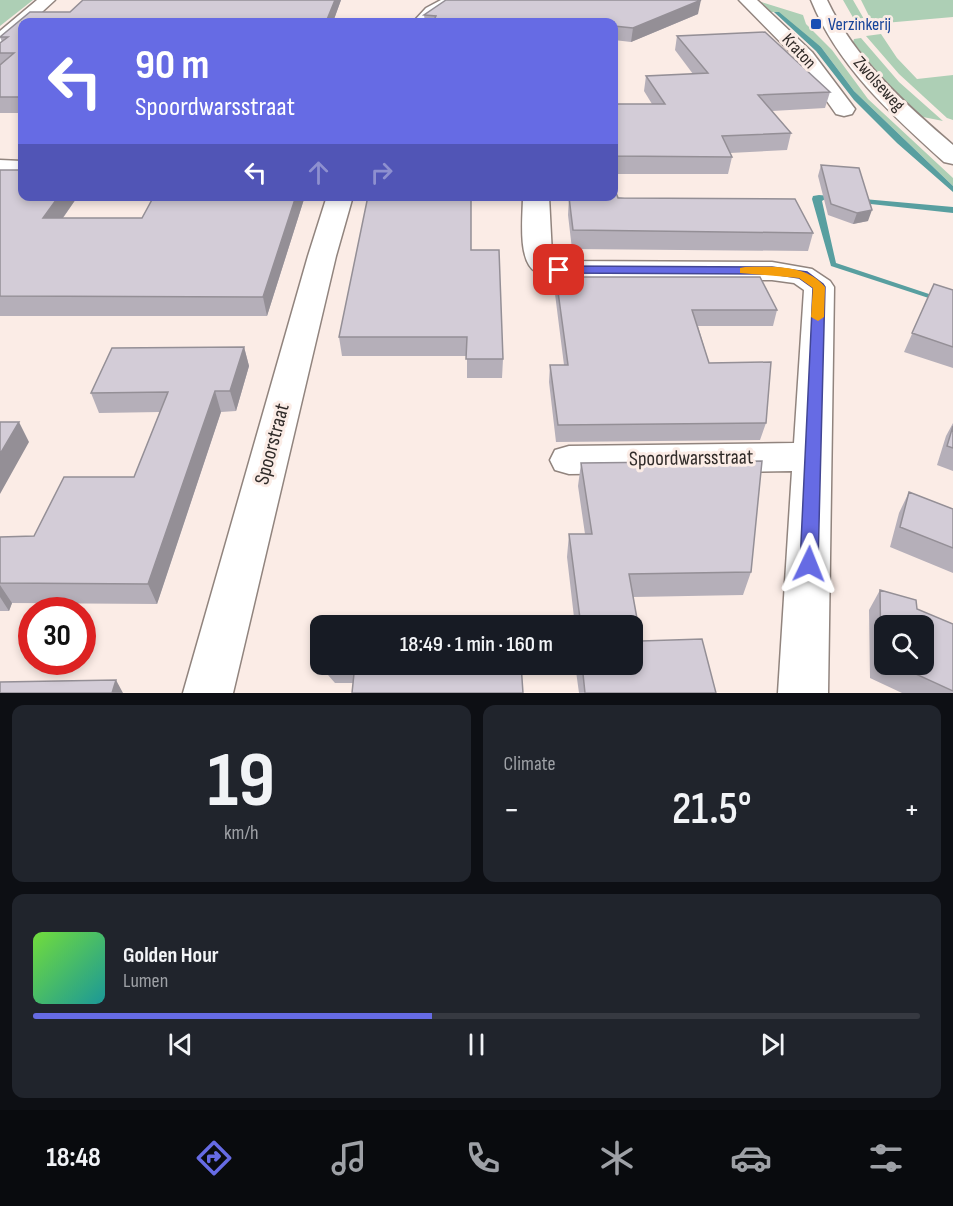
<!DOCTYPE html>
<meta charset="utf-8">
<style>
body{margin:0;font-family:"Sofia Sans Condensed",sans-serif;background:#20242c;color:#f1f3f6;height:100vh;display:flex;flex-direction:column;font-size:22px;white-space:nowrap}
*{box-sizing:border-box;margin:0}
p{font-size:20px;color:#9ea1a6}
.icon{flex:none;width:33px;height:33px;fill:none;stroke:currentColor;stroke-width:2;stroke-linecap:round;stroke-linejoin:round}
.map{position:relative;height:693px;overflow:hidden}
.details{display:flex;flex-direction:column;gap:12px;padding:12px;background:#0d0f14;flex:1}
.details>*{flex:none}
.hud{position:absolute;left:18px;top:18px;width:600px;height:183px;border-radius:12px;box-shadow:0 3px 9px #0003;background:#666be4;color:#fff;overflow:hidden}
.buttons{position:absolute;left:874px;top:615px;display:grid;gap:12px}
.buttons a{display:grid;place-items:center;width:60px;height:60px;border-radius:12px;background:#171b24;box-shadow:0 3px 9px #0003;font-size:30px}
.speed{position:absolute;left:18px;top:597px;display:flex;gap:12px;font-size:30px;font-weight:700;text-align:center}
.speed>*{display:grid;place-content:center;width:78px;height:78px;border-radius:50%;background:#171b24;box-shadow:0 3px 9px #0003;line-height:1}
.speed .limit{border:9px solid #d22;background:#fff;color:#111}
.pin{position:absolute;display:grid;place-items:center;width:51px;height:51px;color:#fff;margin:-26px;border-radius:12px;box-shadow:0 3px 9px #0006}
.me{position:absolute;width:66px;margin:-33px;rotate:2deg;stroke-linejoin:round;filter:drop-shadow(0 0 4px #0008)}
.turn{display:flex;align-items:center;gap:21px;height:126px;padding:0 18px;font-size:27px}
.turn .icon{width:78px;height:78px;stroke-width:2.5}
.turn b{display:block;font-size:42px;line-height:51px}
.lanes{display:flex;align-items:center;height:57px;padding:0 18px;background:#0003;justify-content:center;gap:30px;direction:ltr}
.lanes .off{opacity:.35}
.big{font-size:45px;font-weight:600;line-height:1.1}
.details .card{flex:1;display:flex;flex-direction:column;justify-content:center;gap:9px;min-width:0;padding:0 21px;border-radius:12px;background:#20242c}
.details .dial{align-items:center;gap:0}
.dial b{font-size:78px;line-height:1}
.song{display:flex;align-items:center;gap:18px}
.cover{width:72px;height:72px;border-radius:9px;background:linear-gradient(135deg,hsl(100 70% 55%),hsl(180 70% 35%))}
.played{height:6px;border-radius:3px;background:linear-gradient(90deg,#666be4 45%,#363941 45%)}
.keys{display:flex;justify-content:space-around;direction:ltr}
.heat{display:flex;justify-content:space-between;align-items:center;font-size:33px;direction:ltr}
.details .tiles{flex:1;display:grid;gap:12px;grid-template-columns:1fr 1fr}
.card:last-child{grid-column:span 2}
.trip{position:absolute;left:310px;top:615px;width:333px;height:60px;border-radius:12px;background:#171b24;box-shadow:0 3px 9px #0003;font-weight:600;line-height:60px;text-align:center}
.dock{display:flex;height:96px;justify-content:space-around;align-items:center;background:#090b0e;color:#9ea1a6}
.dock .icon{width:42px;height:42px}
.dock .selected{color:#666be4}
.dock b{font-size:27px;color:#f1f3f6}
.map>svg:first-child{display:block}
.green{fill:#adcfb5}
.water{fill:#589fa0}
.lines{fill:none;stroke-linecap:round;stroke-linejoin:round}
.minor-casing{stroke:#91847e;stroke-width:3}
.major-casing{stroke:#91847e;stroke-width:3}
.minor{fill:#fff;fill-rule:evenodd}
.major{fill:#fff;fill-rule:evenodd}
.wall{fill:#b5afb9;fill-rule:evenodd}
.shaded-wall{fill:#948f96}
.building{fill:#d3ccd7;stroke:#948f96;stroke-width:1.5}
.route{fill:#666be4;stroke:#424694;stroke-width:1.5}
.slow{fill:#f59e0b}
.transit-dot{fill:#1a4fb4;stroke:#fbece6;stroke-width:2}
.labels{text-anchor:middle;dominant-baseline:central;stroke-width:6;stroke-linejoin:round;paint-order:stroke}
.far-transit-label{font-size:18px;fill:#164399;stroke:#fbece6;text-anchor:start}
.far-street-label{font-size:18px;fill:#302b29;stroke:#fbece6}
.street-label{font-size:21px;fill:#302b29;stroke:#fbece6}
</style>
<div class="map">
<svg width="953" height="693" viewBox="0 0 953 693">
<rect width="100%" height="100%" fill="#fbece6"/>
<!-- green -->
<path class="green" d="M0,0H33L0,26Z
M843,0H853L868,26H873L876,30L859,28Z
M861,0H953V17L873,24Z
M758,1L803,15L806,24L832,50L868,99L953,178V186L854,91L821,47L774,12H766Z
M881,34L897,58L917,79L953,75V120L947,118L899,74L866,36Z
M861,38L899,82L943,121L918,116L889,87L853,42L854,39Z"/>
<!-- water -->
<path class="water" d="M774,12H779L821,47L854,91L953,186V192L897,143L854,100L816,51Z
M819,195L953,207V213L825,199L822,201L836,263L953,302V306L831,266L812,199L813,196Z"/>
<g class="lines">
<!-- minor casing -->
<g class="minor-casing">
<path id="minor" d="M37,0H55L31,22H22V30L7,44L0,46V31Z
M441,0H461L431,22H413L426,8Z
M739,0H757L812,52L855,109L852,114L844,116L836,114L798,60Z
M0,160L22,161V175L0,174Z
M327,196H353L336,256L233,693H183L308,256Z
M523,196H549L552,255L562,261L772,262L812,269L830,281L834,287L828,693H778L792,471L569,474L555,470L550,460L555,450L569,446L794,443L804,290L794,283L772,280L559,279C552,277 543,276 536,272C517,261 523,217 523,196Z"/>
</g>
<!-- major casing -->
<g class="major-casing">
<path id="major" d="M811,0H827C855,59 904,103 953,145V164L944,162C892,115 838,67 811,0Z"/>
</g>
<!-- minor -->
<use href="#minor" class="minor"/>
<!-- major -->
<use href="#major" class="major"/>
</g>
<!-- wall -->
<path class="wall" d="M83,0H341L333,22H22V113H0V43L2,42L0,37L30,12H70Z
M698,14L631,42L614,40V22H425L424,15Z
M677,36L830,92L825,108L772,111L791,133L787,150L730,153L732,157L728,174H614V104H652L644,91L646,76L693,74L675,50Z
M821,165L868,221L853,224L828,215L818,176Z
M0,170L22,196H78L63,218H142L305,196L267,316H0Z
M584,196H614L813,233L808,251L572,249L568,215L569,197Z
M471,250L503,359L502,378H467V356H342L339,337Z
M556,277L777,310L773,326H698L709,363L766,423L760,440L556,442L549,382L550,365H564L555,294Z
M934,284L953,290V368L904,352Z
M244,347L249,366L236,411L221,412L157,604L12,603L9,611H0V537L34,536L134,477L160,412L99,413L91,393Z
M953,423V471L937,465L946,436Z
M581,463L751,572L743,595L633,597L641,641L716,693H579L575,664H633V626H575L567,557L569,534H585L578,486Z
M909,492L953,509V573L890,547L899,513Z
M880,590L917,609L953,624V693H902L870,678L869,610ZM885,626L924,664H885Z
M326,664H521L353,683H335L328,675Z"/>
<!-- shaded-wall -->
<path class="shaded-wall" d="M335,0H341L333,22H326Z
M701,0L698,14L631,42L633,28Z
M59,196H78L50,236L43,218Z
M296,196H305L267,316L263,297Z
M872,210L868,221L853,224L857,213Z
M244,347L249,366L236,411L230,391Z
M215,391L221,412L157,604L148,584Z
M19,422L29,442L0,494V454Z
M0,585L12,603L9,611L0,597Z
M116,680L123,693H112Z"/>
<!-- building -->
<path class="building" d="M83,0H335L326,22H22V97H0V65L14,53H0V43L8,37H0L30,12H70Z
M446,0H701L633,28L614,26V22H433L436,16L424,15Z
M765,32L830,92L758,95L791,133L722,136L732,157L614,156V104H665L646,76L708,73L677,36Z
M821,165L859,168L872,210L857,213L831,204Z
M0,170H22V196H59L43,218H142L154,196H296L263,297L0,296Z
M614,187L618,198L795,199L813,233L573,230L569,197L614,196Z
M368,196H471V250H499L503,359H466L467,337H339Z
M556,277H760L777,310H692L709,363L771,362L766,423L558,425L550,365H568Z
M934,284L953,290V347L912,333Z
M244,347L230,391H215L148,584L0,583V537L34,536L64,477H134L168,392L91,393L112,348Z
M0,422H19L0,454Z
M953,426V448L947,446Z
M762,461L751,572L629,574L641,641L702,639L716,693H585L582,664H633V626H581L569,534H592L581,463Z
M909,492L953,509V548L900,527Z
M880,590L916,600L917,609L953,624V691L894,664H924V626H885V660L881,658Z
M519,621V626H328L329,623Z
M355,664H521L523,693H352Z
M116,680L112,693H0V682Z"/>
<!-- route -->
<path class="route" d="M559,266L772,267L807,272L823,284L825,287L818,564L815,569L809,571L802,569L800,564L813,288L799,278L772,274L554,273L553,270Z"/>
<!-- slow -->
<path class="slow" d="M745,267C772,267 806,264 825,287L824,317L818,321L811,317L813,288L799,278L740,273V268Z"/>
<!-- markers -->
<rect class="transit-dot" x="810" y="18" width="12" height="12" rx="3"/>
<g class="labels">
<!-- far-transit labels -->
<g class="far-transit-label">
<text x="828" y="24">Verzinkerij</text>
</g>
<!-- far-street labels -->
<g class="far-street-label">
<text transform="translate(799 51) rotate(47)">Kraton</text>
<text transform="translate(879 84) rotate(48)">Zwolseweg</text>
</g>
<!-- street labels -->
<g class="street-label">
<text transform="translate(272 444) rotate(-75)">Spoorstraat</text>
<text transform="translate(691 458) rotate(-1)">Spoordwarsstraat</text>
</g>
</g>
</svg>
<div class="buttons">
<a><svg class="icon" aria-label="search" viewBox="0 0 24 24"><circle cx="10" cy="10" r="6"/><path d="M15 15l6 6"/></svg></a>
</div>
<div class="speed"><div class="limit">30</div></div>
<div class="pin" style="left:559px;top:270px;background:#d93025"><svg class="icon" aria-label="arrive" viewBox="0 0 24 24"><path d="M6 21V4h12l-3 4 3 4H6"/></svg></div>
<svg class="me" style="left:809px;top:564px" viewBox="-20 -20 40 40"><path d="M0-17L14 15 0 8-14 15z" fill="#666be4" stroke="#fff" stroke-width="4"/></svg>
<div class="trip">18:49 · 1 min · 160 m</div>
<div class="hud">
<div class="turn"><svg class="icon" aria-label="left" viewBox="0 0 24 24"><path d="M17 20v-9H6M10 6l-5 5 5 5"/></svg><div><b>90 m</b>Spoordwarsstraat</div></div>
<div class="lanes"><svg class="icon" aria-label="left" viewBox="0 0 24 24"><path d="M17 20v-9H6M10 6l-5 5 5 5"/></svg><svg class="icon off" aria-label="ahead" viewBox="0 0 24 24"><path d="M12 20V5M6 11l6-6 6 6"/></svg><svg class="icon off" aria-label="right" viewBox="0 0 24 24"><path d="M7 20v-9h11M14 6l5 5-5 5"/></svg></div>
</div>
</div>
<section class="details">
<div class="tiles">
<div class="card dial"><b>19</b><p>km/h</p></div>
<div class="card"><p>Climate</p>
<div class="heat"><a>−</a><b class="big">21.5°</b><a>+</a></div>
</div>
<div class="card">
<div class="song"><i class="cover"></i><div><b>Golden Hour</b><p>Lumen</p></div></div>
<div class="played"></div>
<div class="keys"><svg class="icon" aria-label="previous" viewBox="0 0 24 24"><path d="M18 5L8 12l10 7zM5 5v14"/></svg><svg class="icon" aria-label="pause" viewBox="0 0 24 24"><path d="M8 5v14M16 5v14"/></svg><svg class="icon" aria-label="next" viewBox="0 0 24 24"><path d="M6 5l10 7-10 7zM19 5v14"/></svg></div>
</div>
</div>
</section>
<nav class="dock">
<b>18:48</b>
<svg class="icon selected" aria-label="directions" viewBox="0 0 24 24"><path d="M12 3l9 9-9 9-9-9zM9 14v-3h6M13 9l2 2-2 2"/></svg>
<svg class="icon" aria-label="music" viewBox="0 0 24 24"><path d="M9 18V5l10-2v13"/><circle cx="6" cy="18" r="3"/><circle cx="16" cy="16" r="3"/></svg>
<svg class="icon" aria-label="phone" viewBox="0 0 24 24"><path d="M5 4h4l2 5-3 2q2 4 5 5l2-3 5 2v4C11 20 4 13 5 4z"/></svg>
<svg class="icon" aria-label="climate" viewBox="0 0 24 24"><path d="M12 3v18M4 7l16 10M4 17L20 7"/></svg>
<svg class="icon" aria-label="car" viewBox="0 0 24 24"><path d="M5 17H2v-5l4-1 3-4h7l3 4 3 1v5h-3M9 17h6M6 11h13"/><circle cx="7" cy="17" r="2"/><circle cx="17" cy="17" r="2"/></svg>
<svg class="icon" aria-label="filters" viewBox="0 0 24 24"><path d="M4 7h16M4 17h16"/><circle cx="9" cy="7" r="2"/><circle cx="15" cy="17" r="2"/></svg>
</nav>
